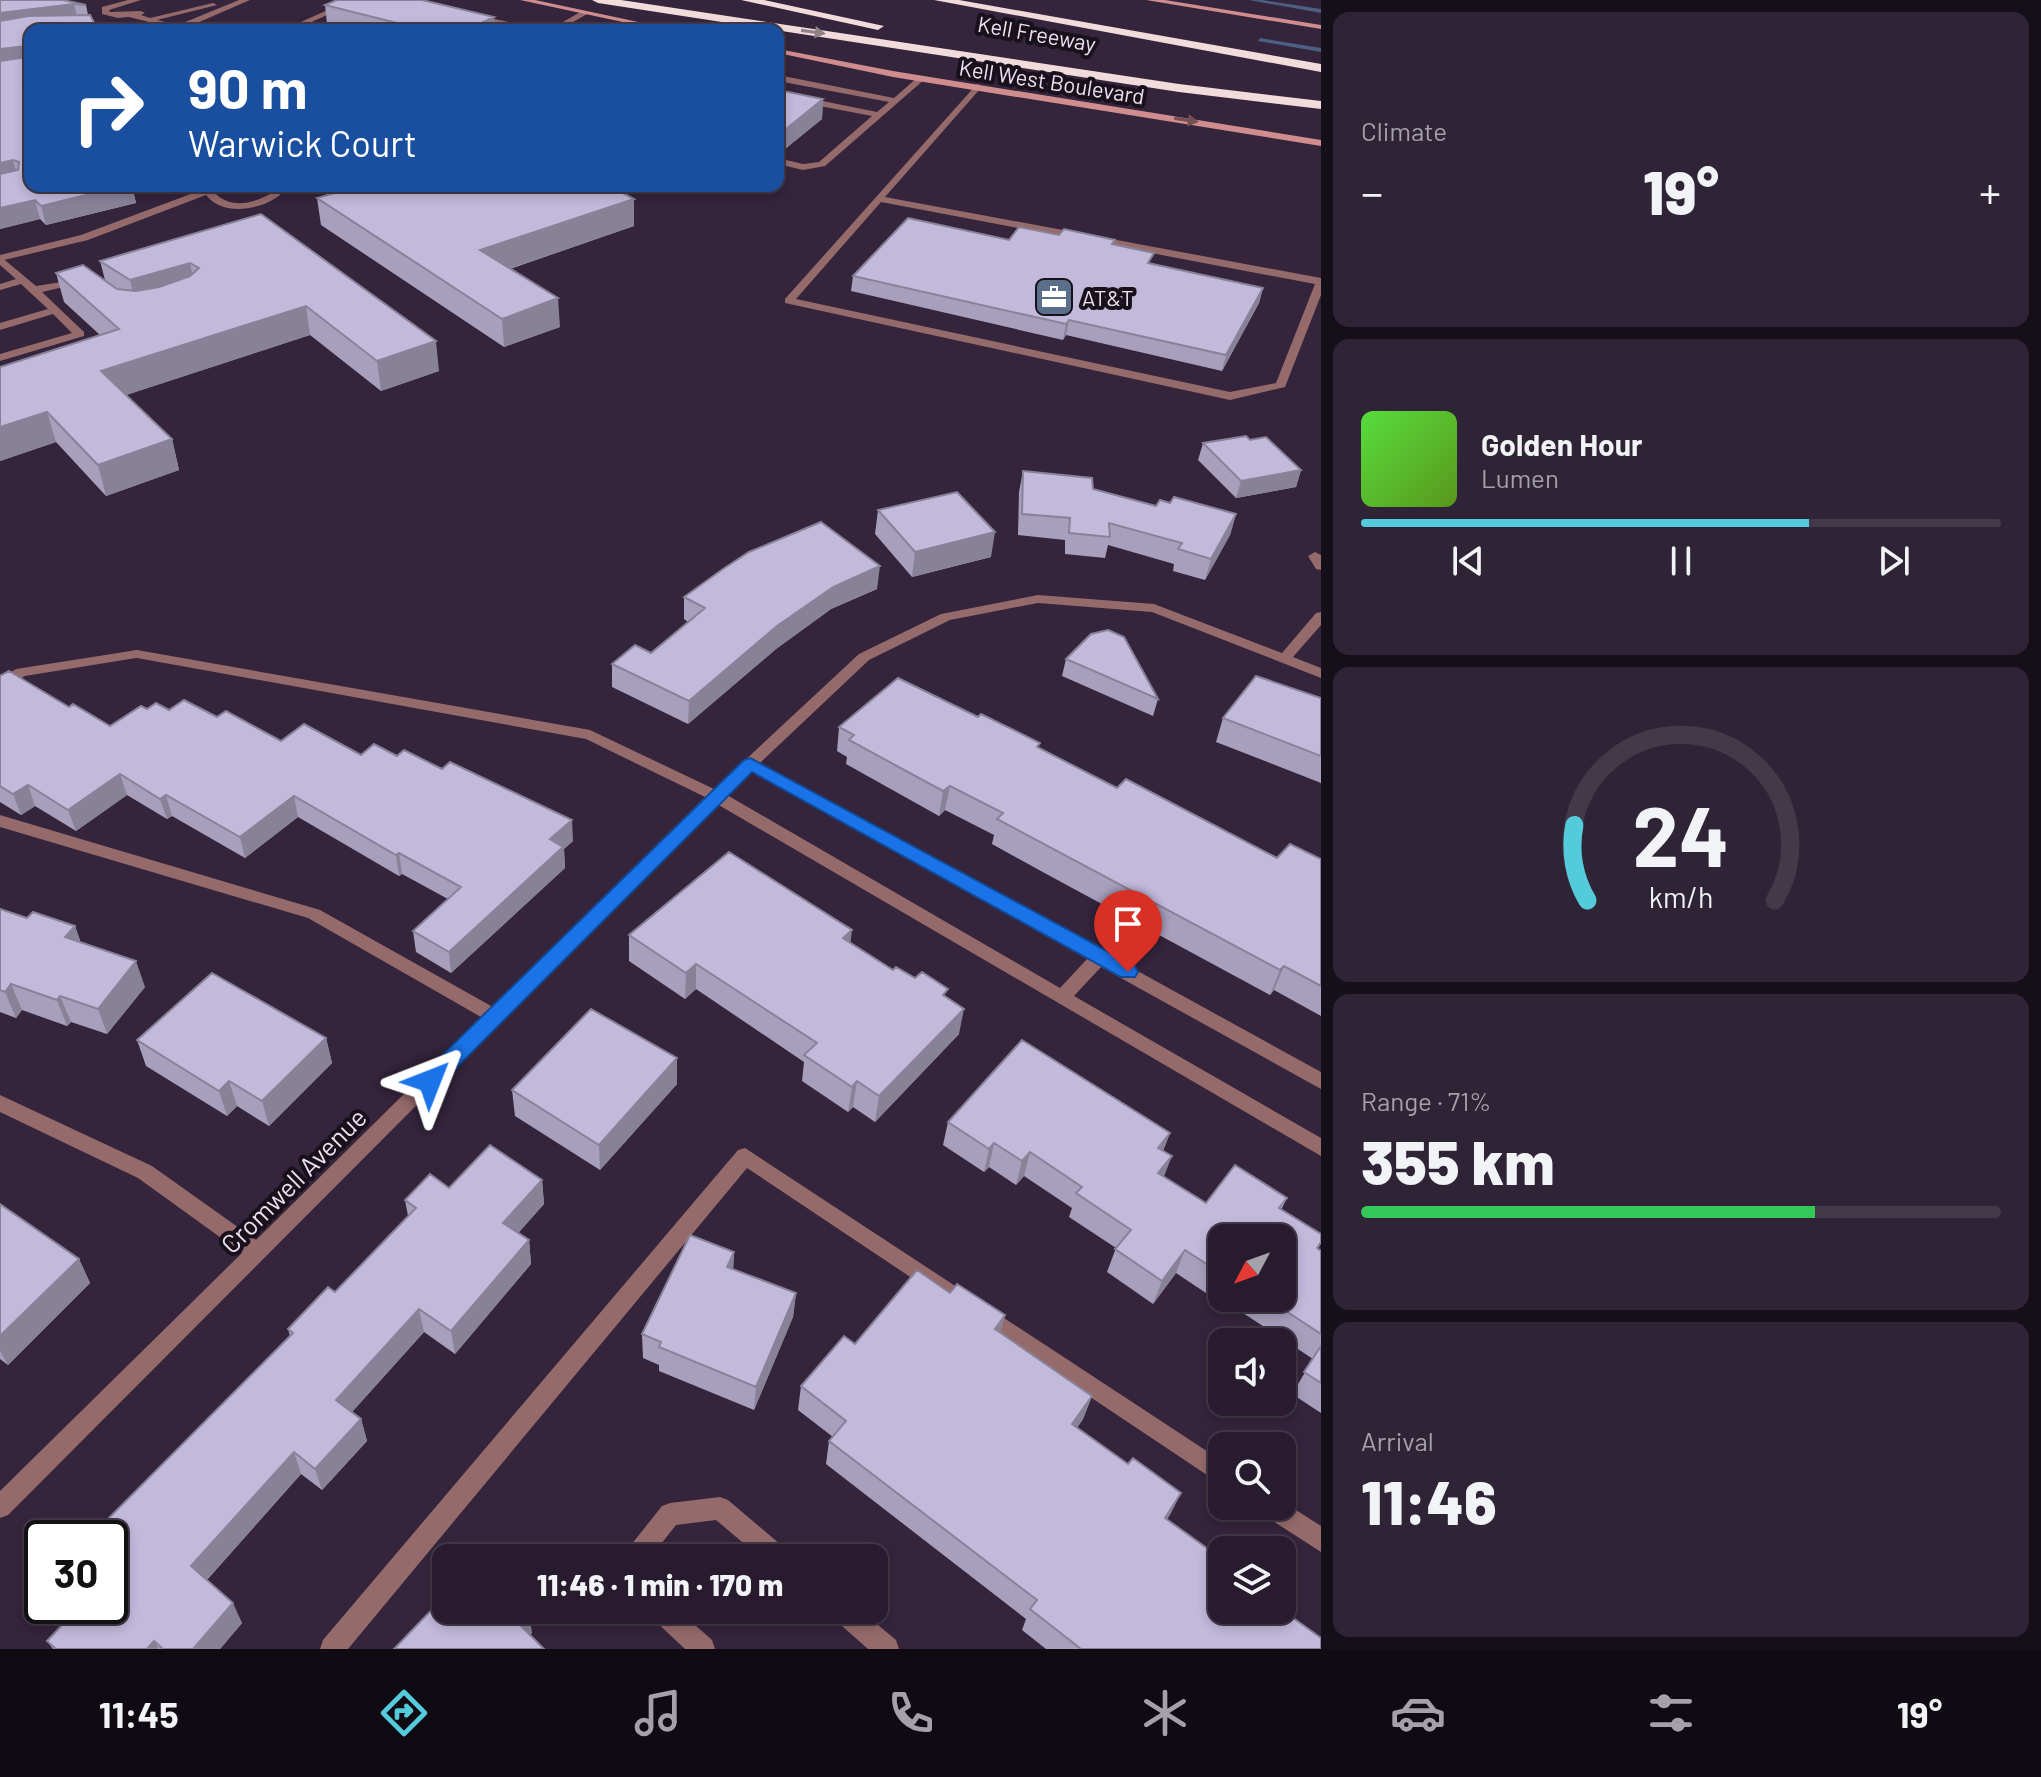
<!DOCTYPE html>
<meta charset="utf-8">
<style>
body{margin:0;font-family:Barlow,sans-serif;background:#2f2435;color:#f1f3f6;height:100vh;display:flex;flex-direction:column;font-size:30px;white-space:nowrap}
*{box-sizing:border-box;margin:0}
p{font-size:26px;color:#a4a1aa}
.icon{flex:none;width:44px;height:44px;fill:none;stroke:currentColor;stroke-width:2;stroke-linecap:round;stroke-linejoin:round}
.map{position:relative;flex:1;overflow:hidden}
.details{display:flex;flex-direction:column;gap:12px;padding:12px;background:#150f19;width:720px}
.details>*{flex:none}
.top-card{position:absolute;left:24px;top:24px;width:760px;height:168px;border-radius:16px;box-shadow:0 4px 12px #0003,0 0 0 2px #433949;background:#1a4fa0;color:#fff;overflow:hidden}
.needle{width:52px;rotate:229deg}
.tools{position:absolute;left:1208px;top:1224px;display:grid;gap:16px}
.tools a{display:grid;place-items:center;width:88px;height:88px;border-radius:16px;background:#271b2d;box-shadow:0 4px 12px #0003,0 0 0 2px #433949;font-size:40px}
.speed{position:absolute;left:24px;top:1520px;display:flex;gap:16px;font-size:40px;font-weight:700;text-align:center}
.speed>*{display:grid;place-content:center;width:104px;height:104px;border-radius:50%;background:#271b2d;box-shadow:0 4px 12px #0003,0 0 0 2px #433949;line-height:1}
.speed .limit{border:4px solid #111;border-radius:12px;background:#fff;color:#111}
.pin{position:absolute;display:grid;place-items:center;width:68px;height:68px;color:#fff;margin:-82px -34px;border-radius:50% 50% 50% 0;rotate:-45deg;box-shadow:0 0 8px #0007}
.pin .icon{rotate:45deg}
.me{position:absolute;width:88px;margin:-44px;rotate:45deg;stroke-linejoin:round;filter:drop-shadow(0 0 6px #0008)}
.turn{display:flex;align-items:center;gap:28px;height:168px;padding:0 32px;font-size:36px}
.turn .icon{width:104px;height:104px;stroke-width:2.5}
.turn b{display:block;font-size:56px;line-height:68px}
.big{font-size:60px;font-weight:800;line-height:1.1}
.details .widget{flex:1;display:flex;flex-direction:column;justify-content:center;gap:12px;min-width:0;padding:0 28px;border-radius:16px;background:#2f2435}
.details .dial{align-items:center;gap:0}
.dial svg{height:208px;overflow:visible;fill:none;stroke:#433949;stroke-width:7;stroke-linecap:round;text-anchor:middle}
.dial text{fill:#f1f3f6;stroke:none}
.song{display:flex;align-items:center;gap:24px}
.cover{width:96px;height:96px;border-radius:12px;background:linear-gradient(135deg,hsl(110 70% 55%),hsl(90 70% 35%))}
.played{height:8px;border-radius:4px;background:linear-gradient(90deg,#53cbdb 70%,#433949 70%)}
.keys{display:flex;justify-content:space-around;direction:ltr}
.heat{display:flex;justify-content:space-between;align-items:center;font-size:44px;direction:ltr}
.charge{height:12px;border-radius:6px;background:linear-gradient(90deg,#34c759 71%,#433949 0)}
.trip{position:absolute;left:432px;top:1544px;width:456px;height:80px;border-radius:16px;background:#271b2d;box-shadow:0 4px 12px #0003,0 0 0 2px #433949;font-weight:800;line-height:80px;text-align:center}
.menu{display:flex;height:128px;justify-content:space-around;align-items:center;background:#100b12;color:#a4a1aa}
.menu .icon{width:56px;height:56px}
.menu .active{color:#53cbdb}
.menu b{font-size:36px;color:#f1f3f6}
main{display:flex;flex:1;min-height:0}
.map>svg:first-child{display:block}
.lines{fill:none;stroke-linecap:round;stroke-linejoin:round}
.stream{fill:#4d6084;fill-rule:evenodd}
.service{fill:#956a6b;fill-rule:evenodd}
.minor{fill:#956a6b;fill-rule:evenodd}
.secondary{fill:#d08d8e;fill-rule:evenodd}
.motorway{fill:#f1dbdb;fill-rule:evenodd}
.wall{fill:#a79fbc;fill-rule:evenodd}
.shaded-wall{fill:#888299}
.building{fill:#c2b9db;stroke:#888299;stroke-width:2}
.oneway{fill:#8f8085}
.oneway2{fill:#744f54}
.route{fill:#1a73e8;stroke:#114b97;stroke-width:2}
.labels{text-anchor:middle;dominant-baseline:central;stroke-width:8;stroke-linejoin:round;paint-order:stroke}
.far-street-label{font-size:22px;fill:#ebe1f1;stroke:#18111b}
.far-poi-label{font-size:22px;fill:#ebe1f1;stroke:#18111b;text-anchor:start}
.street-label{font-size:26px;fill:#ebe1f1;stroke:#18111b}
</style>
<main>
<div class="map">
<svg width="1321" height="1649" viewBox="0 0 1321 1649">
<rect width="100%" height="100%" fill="#34243c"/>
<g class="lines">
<!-- stream -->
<path class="stream" d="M1249,0H1262L1321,9V13Z
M1260,38L1321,48V52L1258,41Z"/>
<!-- service -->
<path class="service" d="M128,0H141L109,10L110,12L141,11L145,13L141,15L150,18L213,3L217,5L157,20L178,25L239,0H250L181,30L129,17L118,18L102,14V7Z
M350,0H360L294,30H283Z
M582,11L589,13L559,30H549Z
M476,15L537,28L541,30H526L473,19Z
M778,75L894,98L918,77L925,79L825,166L803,170L778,164V158L803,164L819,162L872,116L778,98V92L877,112L889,102L778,81Z
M977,84L980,85V89L885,197L1321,278V295L1285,387L1230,400L785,303V299ZM881,202L1315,284L1276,383L1230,392L796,299Z
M0,256L36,286L81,279V283L42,292L84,332V336L0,361V354L72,333L53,314L0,330V323L48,309L21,284L0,290V284L16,279L0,265Z
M137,650L144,654L142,657L25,676L0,690V679L16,669Z
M0,815L320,910L500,1011L503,1016L500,1021L494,1023L488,1021L308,918L0,827Z
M745,1148L1222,1461V1485L747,1168L348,1649H320L323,1640L738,1150Z
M1282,1501L1321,1526V1552L1262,1514L1259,1506H1282Z"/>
<!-- minor -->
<path class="minor" d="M78,23L118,30L78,27L29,30Z
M212,186H225L214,192C229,209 252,204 270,194L264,186H275L280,195C261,210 223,217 206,195L88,240L0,261V255L81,235Z
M1315,552L1321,555V570L1316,569L1308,556Z
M1038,595L1154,604L1282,653L1316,613L1321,612V625L1293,657L1321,668V678L1152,612L1038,603L950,620L869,660L760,763L1321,1072V1089L1101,967L1074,996L1321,1138V1156L717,804L8,1515L0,1518V1491L242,1253L138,1178L0,1112V1095L152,1166L256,1240L705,797L586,739L137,658L130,654L132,651L137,650L590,730L714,789L859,654L941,614ZM751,771L1087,959L1060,988L727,795Z
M720,1497L728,1500L787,1550L791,1558H761L716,1520L676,1525L650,1558H623L627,1550L662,1506L670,1503Z
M648,1610H678L712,1640L715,1649H685L652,1618Z
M829,1610H860L896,1640L899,1649H868L833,1618Z"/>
<!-- secondary -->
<path class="secondary" d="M520,0H535L676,30H660Z
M1146,0H1165L1321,25V29Z
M778,49L893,71L1321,140V146L893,77L778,53Z"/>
<!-- motorway -->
<path class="motorway" d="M592,0H621L1179,84L1321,101V109L1179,92L598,3Z
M741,0H764L884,26L878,30Z
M934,0H959L1321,64V72Z"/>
</g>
<!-- wall -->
<path class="wall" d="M0,0H64L86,5L88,15L30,30V186H132L136,203L46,225L40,219L0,229Z
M325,5L494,17L495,30H353L327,24Z
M778,90L823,99L822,119L785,149L778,148Z
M317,198L634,226L510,269L560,327L504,347L321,225Z
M261,214L439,371L381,391L310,335L126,395L172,439L179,470L106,496L56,442L0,461L100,335L64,302L56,273L105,280L100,261Z
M1059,235L1114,245L1152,264L1263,288L1259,303L1222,371L1066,335L1063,340L851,291L853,276L1009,240Z
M1203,443L1301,470L1296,487L1236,498L1198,460Z
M1023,471L1156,506L1170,503L1236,514L1230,535L1205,580L1173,571L1174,564L1108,545L1105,558L1065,554V540L1018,535L1019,492Z
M878,510L991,557L912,577L875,534Z
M877,589L831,609L776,649L688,724L612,687V664L651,653L688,622L684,619V597Z
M1066,659L1158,699L1153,716L1062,676Z
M0,676L110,726L147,709L169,710L217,717L281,741L361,755L397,756L573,841L564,849L565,868L451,973L416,952L413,931L448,899L402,874L399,876L298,817L245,858L172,816L167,819L127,795L76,831L35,806L21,815L0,802Z
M1321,698V783L1216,742L1223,718Z
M839,727L1039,748L1117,788L1277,858L1321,859V1016L1274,990L1270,995L1039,870L992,844L994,835L945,810L939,816L846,764L847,757L837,751Z
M0,909L27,918L75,926L81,943L145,987L107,1034L71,1022L67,1026L22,1010L16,1018L0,1012Z
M629,935L851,943L893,970L947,998L959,1034L875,1122L853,1107L848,1112L802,1081L804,1062L696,989L685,999L629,961Z
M326,1038L332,1063L269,1126L237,1106L227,1116L146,1066L137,1040Z
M677,1084L600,1170L515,1116L512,1090Z
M948,1122L1170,1133L1163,1151L1164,1177L1206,1203L1287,1198L1281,1210L1321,1234V1243L1318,1249L1321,1251V1413L1292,1394L1313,1359L1220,1298L1218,1301L1176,1273L1153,1304L1107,1272L1116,1248L1069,1217L1072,1208L1024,1176L1016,1185L989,1167L984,1172L943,1145ZM1222,1238L1282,1298H1222Z
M542,1180L544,1204L518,1233L529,1240L531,1264L455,1354L424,1332L352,1412L361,1419L367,1441L322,1490L301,1474L207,1580L242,1623L220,1649H53L47,1641L110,1606L290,1336L288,1329L335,1292L408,1216L405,1200L449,1188Z
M0,1204L79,1259L90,1283L8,1365L0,1359Z
M734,1252L733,1269L796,1293L793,1317L754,1410L659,1371V1365L643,1358L642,1334Z
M950,1293L1005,1315L1000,1332L1092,1396L1083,1419L1077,1428L1128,1464L1181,1493L1167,1519L1321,1649H1046L1022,1630L1026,1619L826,1464L829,1441L833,1437L798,1410L801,1386L855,1344Z"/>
<!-- shaded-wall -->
<path class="shaded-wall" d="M74,4L78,20L0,30V13Z
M494,17L495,30H467Z
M28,46L30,55L0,67V49Z
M30,84V102L23,85Z
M823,99L822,119L785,149L786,129Z
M13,160L18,178L0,183V163Z
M123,186H132L136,203L46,225L41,206Z
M634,199V226L482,278L480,250Z
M35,200L40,219L0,229V208Z
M190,263L196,292L137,309L130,280Z
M1263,288L1259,303L1222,371L1226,355Z
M558,298L560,327L504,347L502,319Z
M306,306L310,335L108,401L101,371Z
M1069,320L1066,335L1063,340L1066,324Z
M436,341L439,371L381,391L377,361Z
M47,412L56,442L0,461V427Z
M172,439L179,470L106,496L98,465Z
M1301,470L1296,487L1236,498L1241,481Z
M1236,514L1230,535L1205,580L1211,559Z
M995,532L991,557L912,577L915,552Z
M880,566L877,589L831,609L776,649L688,724L689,701L777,626L833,587Z
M120,774L127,795L76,831L68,810Z
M28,785L35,806L21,815L13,794Z
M950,786L945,810L939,816L943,791Z
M166,795L172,816L167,819L160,799Z
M294,796L298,817L245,858L240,837Z
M572,820L573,841L564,849L565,868L451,973L449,952L550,839Z
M399,853L402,874L399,876L396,855Z
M75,926L84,952L65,937Z
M852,930L849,956L843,938Z
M136,961L145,987L107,1034L98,1009Z
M696,964V989L685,999L686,973Z
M1284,966L1274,990L1270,995L1280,970Z
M11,984L22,1010L16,1018L5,992Z
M60,996L71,1022L67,1026L57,1000Z
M964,1009L959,1034L875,1122L879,1096Z
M326,1038L332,1063L269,1126L262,1101Z
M677,1058V1084L600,1170L599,1145Z
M229,1081L237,1106L227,1116L219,1091Z
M857,1081L853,1107L848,1112L852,1087Z
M1170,1133L1161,1156L1158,1148Z
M994,1143L989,1167L984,1172L989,1149Z
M1030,1152L1024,1176L1016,1185L1022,1161Z
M1172,1156L1163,1179L1158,1173Z
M542,1180L544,1204L506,1247L503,1223Z
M529,1240L531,1264L455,1354L451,1331Z
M1185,1250L1176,1273L1153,1304L1162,1281Z
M734,1252L733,1277L727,1267Z
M79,1259L90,1283L8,1365L0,1351V1336Z
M796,1293L793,1317L754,1410L756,1387Z
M419,1309L424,1332L343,1422L336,1400Z
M1005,1315L998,1339L995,1329Z
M1092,1396L1083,1419L1063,1447L1072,1424Z
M361,1419L367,1441L322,1490L315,1469Z
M294,1452L301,1474L201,1586L191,1566Z
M1181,1493L1170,1515L1154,1540L1165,1518Z
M233,1603L242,1623L220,1649H193Z
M529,1612L532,1633L522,1645L519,1624Z
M154,1641L159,1649H147Z"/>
<!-- building -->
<path class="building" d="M0,0H63L86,5L74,4L0,13Z
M337,0H422L494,17L467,30H425L325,5Z
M90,15L98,30H30V84L23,85L30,101V186H123L41,206L35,200L0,208V174L18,170L19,162L13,160L0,163V61L26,57L28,46L0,49V21L28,16Z
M778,90L823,99L786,129L778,127Z
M359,186H610L634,199L480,250L558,298L502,319L317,198Z
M261,214L436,341L377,361L306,306L101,371L172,439L98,465L47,412L0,427V367L119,329L56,273L83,265L117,289L136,291L159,287L190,276L199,268L190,263L130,280L100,261Z
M908,218L1009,240L1019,227L1059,235L1064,229L1115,240L1112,244L1154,253L1148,263L1263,288L1226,355L1069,320L1066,324L853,276Z
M1246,436L1250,440L1266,437L1301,470L1241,481L1203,443Z
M1023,471L1092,478L1093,489L1156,506L1160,500L1170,503L1174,497L1236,514L1211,559L1178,549L1182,543L1109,523L1110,537L1069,533L1070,518L1022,514Z
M957,492L995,532L915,552L878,510Z
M821,522L880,566L833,587L777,626L689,701L612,664L635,645L651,653L705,608L684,597L723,569L749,552Z
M1108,630L1124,637L1158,699L1066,659L1091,634Z
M9,671L69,707L73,704L110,726L141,706L147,709L156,703L169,710L184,700L217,717L226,711L281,741L304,724L361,755L374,744L397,756L404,750L442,769L450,762L572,820L550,839L563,847L449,952L413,931L461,887L399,853L396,855L294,796L240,837L166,795L160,799L120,774L68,810L28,785L13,794L0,786V676Z
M1256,676L1321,698V756L1223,718Z
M898,678L978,717L981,714L1040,743L1037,747L1117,788L1126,779L1277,858L1290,844L1321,859V986L1284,966L1280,970L997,819L1003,813L950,786L943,791L849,740L854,735L839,727Z
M729,852L852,930L843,938L893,970L896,967L915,978L922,972L948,989L943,995L964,1009L879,1096L857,1081L852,1087L804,1055L817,1043L696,964L686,973L629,935Z
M0,909L27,918L33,912L75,926L65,937L136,961L98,1009L60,996L57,1000L11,984L5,992L0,990Z
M212,973L326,1038L262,1101L229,1081L219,1091L137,1040Z
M591,1009L677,1058L599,1145L512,1090Z
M1022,1040L1170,1133L1158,1148L1172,1156L1158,1173L1206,1203L1235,1165L1287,1198L1279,1208L1321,1234V1242L1317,1248L1321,1251V1334L1266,1298H1282V1238H1222V1274L1185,1250L1162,1281L1115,1249L1131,1230L1076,1193L1082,1187L1030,1152L1022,1161L994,1143L989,1149L948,1122Z
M490,1145L542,1180L503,1223L529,1240L451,1331L419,1309L336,1400L361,1419L315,1469L294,1452L191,1566L233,1603L193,1649H163L154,1641L147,1649H56L47,1641L80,1606H110V1538H89L293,1333L288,1329L328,1287L335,1292L416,1208L405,1200L430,1174L449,1188Z
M0,1204L79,1259L0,1336Z
M690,1235L734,1252L727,1267L796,1293L756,1387L659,1347L661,1342L642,1334Z
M917,1270L950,1293L957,1284L1005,1315L995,1329L1092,1396L1072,1424L1128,1464L1133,1458L1181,1493L1165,1518L1222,1559V1610H1282L1321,1638V1649H1081L1030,1609L1037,1600L829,1441L846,1421L801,1386L844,1336L855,1344Z
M1321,1346V1383L1304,1372Z
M446,1595V1610H527L529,1612L519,1624L544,1649H394Z"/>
<!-- one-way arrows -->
<defs><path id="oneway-solid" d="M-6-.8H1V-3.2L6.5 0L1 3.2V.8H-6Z" transform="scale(2)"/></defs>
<use class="oneway" href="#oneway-solid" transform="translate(813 32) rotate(8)"/>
<use class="oneway2" href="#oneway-solid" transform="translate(1186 120) rotate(9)"/>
<!-- route -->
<path class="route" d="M750,758L1135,966L1138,972L1135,977H1121L752,772L437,1087L430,1089L422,1087L419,1081L422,1075L744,760Z"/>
<!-- icons -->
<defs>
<g id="office-square" transform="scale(2)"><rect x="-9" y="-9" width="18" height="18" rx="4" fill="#5c6f8a" stroke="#18111b"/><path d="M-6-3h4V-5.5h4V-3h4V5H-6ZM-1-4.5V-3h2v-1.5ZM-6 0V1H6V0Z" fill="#fff"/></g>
</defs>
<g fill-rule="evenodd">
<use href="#office-square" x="1054" y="297"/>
</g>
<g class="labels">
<!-- far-street labels -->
<g class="far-street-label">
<text transform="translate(1037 33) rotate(10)">Kell Freeway</text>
<text transform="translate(1052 81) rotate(9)">Kell West Boulevard</text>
</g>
<!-- far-poi labels -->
<g class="far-poi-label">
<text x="1082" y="297">AT&amp;T</text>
</g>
<!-- street labels -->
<g class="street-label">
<text transform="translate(293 1180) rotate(-45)">Cromwell Avenue</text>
</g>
</g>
</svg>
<div class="tools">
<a><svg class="needle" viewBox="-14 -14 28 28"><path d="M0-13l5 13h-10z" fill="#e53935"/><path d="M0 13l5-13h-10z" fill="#a4a1aa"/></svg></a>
<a><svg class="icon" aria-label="sound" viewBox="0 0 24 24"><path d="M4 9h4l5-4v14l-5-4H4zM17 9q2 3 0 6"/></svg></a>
<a><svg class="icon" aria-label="search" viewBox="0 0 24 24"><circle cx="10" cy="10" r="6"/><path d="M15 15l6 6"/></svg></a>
<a><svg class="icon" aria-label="layers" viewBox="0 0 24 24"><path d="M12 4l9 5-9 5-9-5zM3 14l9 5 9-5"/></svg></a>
</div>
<div class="speed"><div class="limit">30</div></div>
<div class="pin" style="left:1128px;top:972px;background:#d93025"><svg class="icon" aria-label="arrive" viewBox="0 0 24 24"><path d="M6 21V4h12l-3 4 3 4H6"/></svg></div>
<svg class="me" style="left:430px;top:1081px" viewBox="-20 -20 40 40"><path d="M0-17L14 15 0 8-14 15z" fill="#1a73e8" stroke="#fff" stroke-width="4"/></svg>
<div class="trip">11:46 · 1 min · 170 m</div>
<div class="top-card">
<div class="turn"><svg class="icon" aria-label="right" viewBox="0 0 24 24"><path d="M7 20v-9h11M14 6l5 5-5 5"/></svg><div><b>90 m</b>Warwick Court</div></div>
</div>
</div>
<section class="details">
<div class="widget"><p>Climate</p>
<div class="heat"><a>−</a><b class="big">19°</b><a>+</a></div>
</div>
<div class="widget">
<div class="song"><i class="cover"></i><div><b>Golden Hour</b><p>Lumen</p></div></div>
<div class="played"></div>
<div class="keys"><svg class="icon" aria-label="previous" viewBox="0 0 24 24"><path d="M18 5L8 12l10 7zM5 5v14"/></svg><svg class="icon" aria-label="pause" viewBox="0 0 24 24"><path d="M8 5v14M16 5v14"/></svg><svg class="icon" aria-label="next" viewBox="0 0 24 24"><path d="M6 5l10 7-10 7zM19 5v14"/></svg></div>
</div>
<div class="widget dial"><svg viewBox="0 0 100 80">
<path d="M14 69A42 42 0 1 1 86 69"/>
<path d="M14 69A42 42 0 0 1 9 40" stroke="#53cbdb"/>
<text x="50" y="56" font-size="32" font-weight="700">24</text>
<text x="50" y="72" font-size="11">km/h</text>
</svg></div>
<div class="widget"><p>Range · 71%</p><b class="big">355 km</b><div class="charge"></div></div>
<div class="widget"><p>Arrival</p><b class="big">11:46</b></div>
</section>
</main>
<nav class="menu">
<b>11:45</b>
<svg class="icon active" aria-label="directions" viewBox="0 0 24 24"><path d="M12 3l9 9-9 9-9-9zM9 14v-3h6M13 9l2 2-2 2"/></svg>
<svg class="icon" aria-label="music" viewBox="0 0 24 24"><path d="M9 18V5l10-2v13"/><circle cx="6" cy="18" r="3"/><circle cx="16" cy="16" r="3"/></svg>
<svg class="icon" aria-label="phone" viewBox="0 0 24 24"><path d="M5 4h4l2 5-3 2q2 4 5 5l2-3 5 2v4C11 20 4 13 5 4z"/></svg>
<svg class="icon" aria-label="climate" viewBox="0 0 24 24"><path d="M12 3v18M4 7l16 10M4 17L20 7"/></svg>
<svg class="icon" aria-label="car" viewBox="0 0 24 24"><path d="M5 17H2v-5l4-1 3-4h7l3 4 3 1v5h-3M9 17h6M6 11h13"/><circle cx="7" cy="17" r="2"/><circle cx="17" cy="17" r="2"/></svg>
<svg class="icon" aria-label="filters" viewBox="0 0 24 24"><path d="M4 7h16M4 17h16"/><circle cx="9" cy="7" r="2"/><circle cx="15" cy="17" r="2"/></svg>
<b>19°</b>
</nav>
